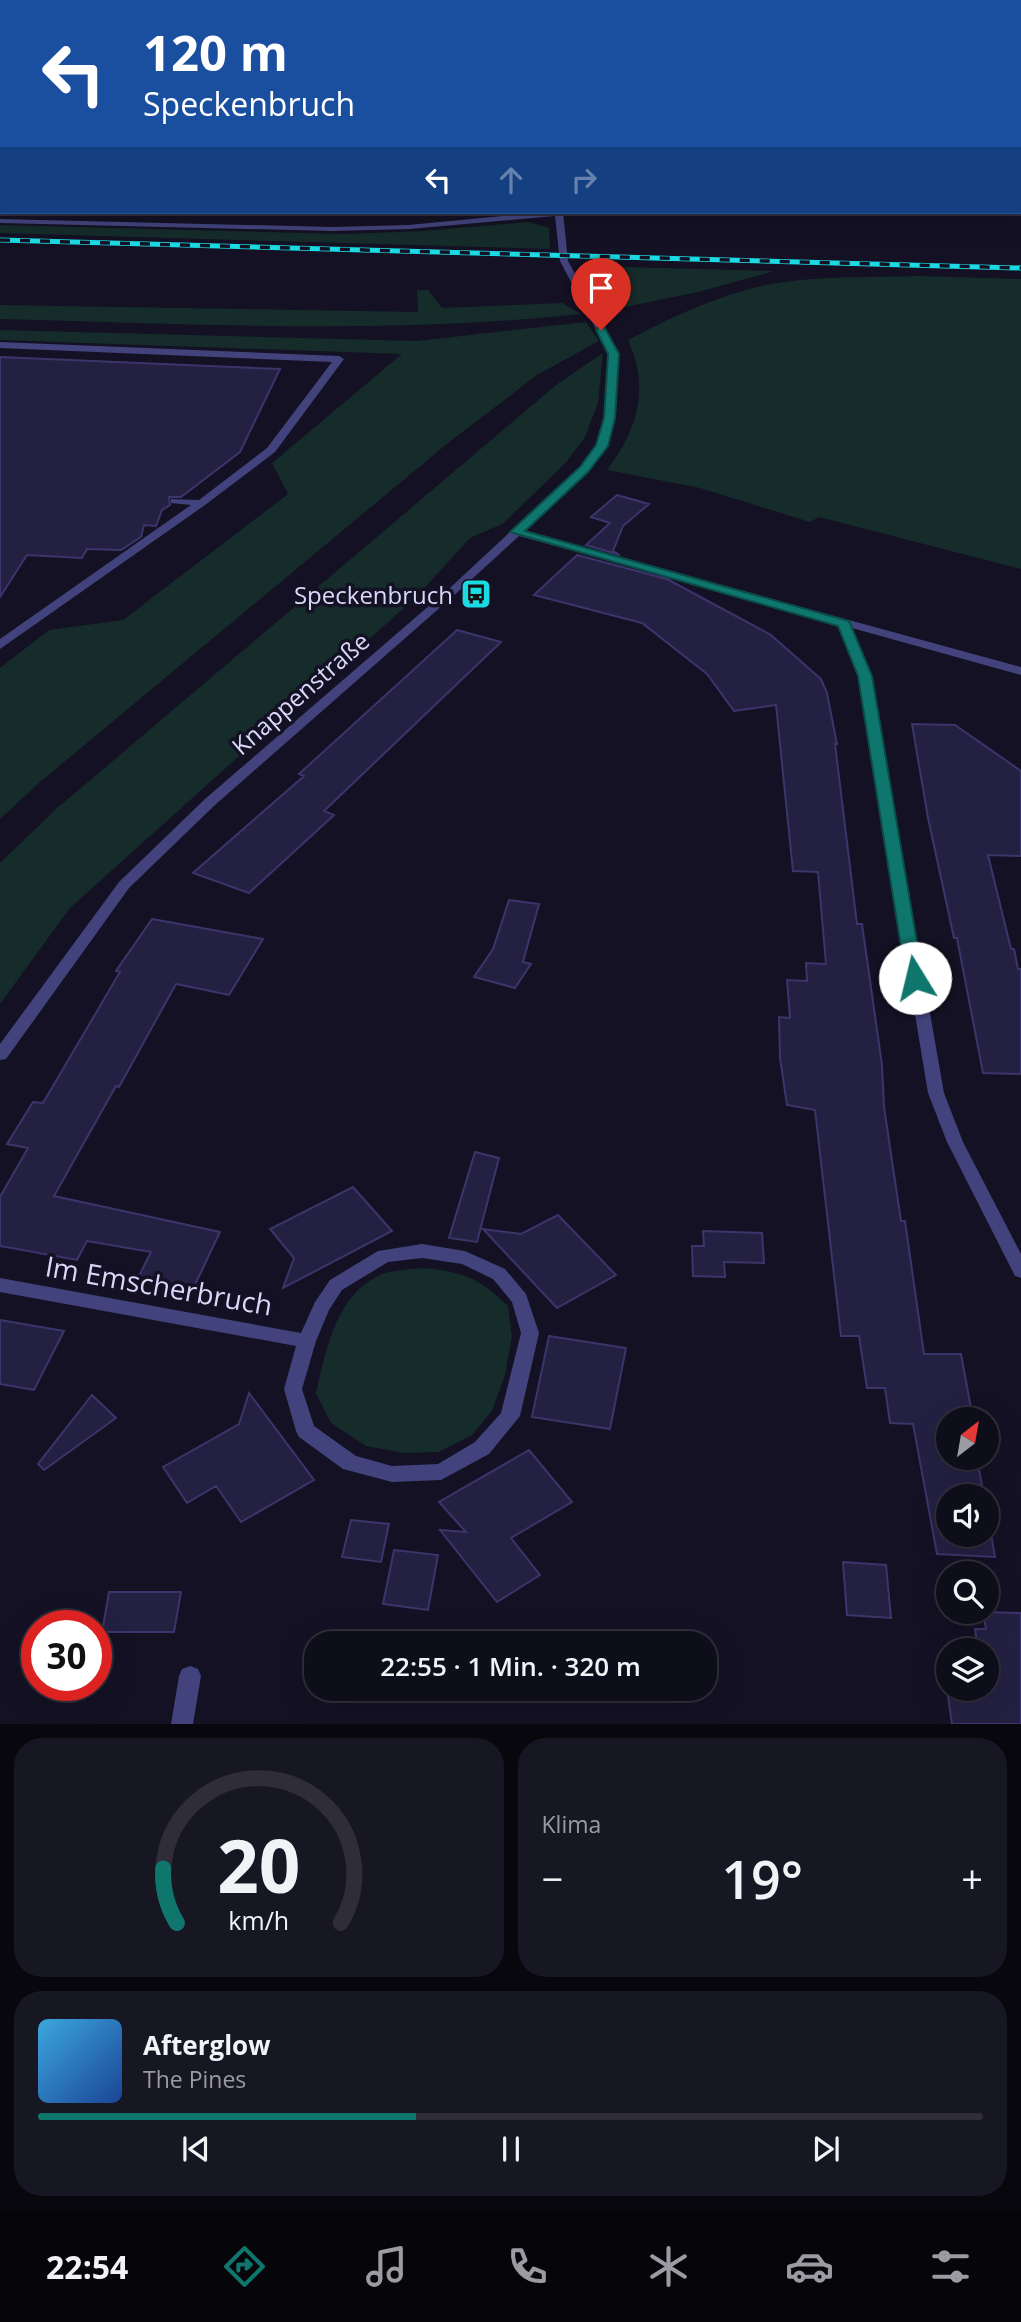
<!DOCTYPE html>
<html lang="de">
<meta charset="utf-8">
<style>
body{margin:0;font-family:"Open Sans",sans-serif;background:#171623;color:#f1f3f6;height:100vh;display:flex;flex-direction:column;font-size:26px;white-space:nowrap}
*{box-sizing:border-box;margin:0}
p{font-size:23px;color:#9b9ca2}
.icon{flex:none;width:38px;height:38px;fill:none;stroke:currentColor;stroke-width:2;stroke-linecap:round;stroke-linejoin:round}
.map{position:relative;height:1724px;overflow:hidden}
.drawer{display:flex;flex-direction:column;gap:14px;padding:14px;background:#08070e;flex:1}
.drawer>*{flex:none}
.top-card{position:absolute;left:0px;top:0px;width:1022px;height:214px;box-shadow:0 7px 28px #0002,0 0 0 2px #2e2d39;background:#1a4fa0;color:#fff;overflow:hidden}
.needle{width:46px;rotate:31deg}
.tools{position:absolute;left:936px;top:1407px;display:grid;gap:14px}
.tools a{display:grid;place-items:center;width:63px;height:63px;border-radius:50%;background:#0e0d1a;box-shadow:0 7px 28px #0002,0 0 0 2px #2e2d39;font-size:35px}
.speed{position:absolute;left:21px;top:1610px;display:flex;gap:14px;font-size:35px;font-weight:700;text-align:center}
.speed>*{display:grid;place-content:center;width:91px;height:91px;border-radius:50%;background:#0e0d1a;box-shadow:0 7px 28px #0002,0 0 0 2px #2e2d39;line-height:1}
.speed .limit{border:10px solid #d22;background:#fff;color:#111}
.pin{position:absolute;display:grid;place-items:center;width:60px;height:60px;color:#fff;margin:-72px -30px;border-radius:50% 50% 50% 0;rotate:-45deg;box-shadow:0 0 7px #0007}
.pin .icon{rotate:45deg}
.me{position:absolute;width:77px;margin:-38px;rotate:351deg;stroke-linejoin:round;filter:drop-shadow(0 0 5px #0008)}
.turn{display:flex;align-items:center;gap:24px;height:147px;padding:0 28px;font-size:32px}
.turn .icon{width:91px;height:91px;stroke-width:2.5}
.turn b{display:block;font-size:49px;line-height:60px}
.lanes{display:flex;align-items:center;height:66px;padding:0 28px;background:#0003;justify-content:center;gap:35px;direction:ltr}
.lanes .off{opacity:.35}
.big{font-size:52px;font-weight:600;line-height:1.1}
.drawer .widget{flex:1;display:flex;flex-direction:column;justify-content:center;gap:10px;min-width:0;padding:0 24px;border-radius:28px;background:#171623}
.drawer .dial{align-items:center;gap:0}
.dial svg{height:182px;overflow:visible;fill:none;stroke:#2e2d39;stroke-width:7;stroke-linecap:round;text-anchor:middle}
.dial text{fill:#f1f3f6;stroke:none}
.song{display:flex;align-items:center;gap:21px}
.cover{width:84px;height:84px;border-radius:10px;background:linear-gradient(135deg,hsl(200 70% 55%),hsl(220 70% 35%))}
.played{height:7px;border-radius:4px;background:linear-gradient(90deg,#0f766e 40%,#2e2d39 40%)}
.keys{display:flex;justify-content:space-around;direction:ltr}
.heat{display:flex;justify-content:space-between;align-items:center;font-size:38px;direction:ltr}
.drawer .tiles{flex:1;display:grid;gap:14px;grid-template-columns:1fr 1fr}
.widget:last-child{grid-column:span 2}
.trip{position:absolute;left:304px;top:1631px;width:413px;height:70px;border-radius:28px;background:#0e0d1a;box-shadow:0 7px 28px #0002,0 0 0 2px #2e2d39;font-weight:600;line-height:70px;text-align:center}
.tabs{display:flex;height:112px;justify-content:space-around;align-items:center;background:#06050a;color:#9b9ca2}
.tabs .icon{width:49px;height:49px}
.tabs .current{color:#0f766e}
.tabs b{font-size:32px;color:#f1f3f6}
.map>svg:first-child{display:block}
.green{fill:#152c2a}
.building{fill:#242042;stroke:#3c356b;stroke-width:2}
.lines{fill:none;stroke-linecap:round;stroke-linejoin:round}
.lane{fill:#42437c;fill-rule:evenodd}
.street{fill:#42437c;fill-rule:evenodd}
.rail-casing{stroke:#1cdae2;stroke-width:5}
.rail{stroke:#131123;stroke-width:3.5;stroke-dasharray:10;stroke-linecap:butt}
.route{fill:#0f766e;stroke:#0a4d48;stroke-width:2}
.labels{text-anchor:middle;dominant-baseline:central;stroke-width:7;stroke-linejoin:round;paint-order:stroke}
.poi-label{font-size:24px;fill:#dad8fa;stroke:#131123;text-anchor:end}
.street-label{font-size:24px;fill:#dad8fa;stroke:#131123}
.near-street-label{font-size:28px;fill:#dad8fa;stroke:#131123}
</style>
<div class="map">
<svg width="1021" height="1724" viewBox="0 0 1021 1724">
<rect width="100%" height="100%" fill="#131123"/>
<!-- green -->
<path class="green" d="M529,222L549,228L550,249L0,233V225L344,234L423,231Z
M588,266L775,271L698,292L610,310Z
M917,276L1021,279V569L819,517L810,522L700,488L607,470C638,429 650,388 628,340C667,319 713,298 757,287C808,275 864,278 917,276Z
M417,290H428L442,308L562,303L581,314C388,335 194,324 0,319V305L418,312Z
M586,322L599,341L537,375L448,443L40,782L0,819V668L49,630L123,620L288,494L272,463L402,354L0,340V330L417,341Z
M603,353L598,403L585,437L567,461L504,523L470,538L415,598L70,908L0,1004V863L55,810L556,385Z
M422,1268C464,1272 477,1277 508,1306L512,1336L505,1375L492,1411L472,1435L439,1452L403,1453L366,1446L331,1423L316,1393C327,1348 337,1287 389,1272C400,1270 411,1269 422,1268Z"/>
<!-- building -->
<path class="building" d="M0,357L280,369L240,452L181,497H169L170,505L162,510L156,526L144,525L141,537L121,550L87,549L82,558L27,555L0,597Z
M617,495L649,504L623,526L613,551L620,555L586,545L610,523L591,517Z
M577,555L667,579L771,635L821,679L827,693L837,744H835L857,924H862L882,1065L884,1107L901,1221H905L924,1354H961L973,1419H948V1458H977L984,1496H948V1535H987V1511L995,1557L937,1554L913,1424L890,1423L885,1388H867L859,1336H841L815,1110L787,1105L780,1058L779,1017L790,1018L787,980L807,981L806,963L826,964L818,872L793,871L776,705L734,711L707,674L642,623L534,595Z
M457,630L501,642L324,811L334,815L249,893L193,873L304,776L299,774Z
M912,724L955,725L1021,771V856L988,855L1011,949H1014L1018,969H1021V1074L983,1073L957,938H954L928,818Z
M509,900L539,904L523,962L531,964L515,988L474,977L493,949Z
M152,919L263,939L229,995L176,984L119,1087L116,1086L54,1196L220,1232L193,1289L138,1278L151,1252L87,1241L77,1260L0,1246V1197L28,1148L7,1144L33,1102L43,1103L120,972L116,971Z
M475,1152L499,1158L477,1242L449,1238Z
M353,1187L392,1231L283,1288L294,1258L270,1229Z
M558,1215L616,1275L557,1308L483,1229L521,1234Z
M703,1231L762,1233L764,1263L724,1262L725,1277L693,1276L692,1246H704Z
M0,1320L64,1331L34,1390L0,1384Z
M549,1336L626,1348L610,1429L532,1417Z
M249,1393L314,1480L241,1522L216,1486L187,1503L163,1467L239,1424Z
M92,1395L116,1418L44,1470L38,1464Z
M529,1450L572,1502L511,1538L540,1575L497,1602L440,1530L466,1532L439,1502Z
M351,1520L389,1524L381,1562L342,1557Z
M394,1550L438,1555L428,1610L383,1604Z
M843,1562L886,1565L891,1618L847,1615Z
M109,1592H181L174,1632H102Z
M983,1612L1021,1613V1724H952L944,1668H948V1689H987V1650H978L975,1629H986Z"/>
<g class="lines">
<!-- lane -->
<path class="lane" d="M76,0H83L74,2Z
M258,0H265L257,2Z
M0,7H2V11H0Z
M0,342L339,356L344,359L275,452L205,505L0,649V639L191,505L171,503V499L199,500L267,448L332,362L0,348Z
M190,1666L198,1669L201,1676L193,1724H171L179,1676L182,1669Z"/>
<!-- street -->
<path class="street" d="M682,0H688L681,2Z
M0,30H2V34H0Z
M545,212H563L568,261L619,354L614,417L607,446L588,471L524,531L1021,667V675L852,628L871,676L944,1093L963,1142L1021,1254V1278L1015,1276L947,1142L928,1093L859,676L839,624L519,536L460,590L215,805L129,888L6,1059L0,1060V1044L119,882L205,799L452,586L580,467L597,446L604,417L609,354L560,261L555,216L409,229L333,231L0,223V219L333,227L409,225Z
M422,1244L465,1251L505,1269L526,1294L539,1333L520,1416L489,1454L441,1480L392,1482L343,1469L299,1437L296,1431L284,1389L296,1346L0,1292V1278L301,1333L315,1302L330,1280L378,1251ZM422,1258L462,1264L493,1279L512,1302L521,1333L501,1413L475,1442L438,1464L392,1466L356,1456L314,1426L302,1389L316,1341L329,1310L342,1290L388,1262Z"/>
<!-- rail casing -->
<g class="rail-casing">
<path id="rail" d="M0,240L1021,268"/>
</g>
<!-- rail -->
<use href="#rail" class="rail"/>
</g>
<!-- route -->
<path class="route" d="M597,328H605L619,354L615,418L608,446L588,472L525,531L849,621L872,676L923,978L921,982L915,984L906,978L858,676L838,626L510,532L580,467L596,445L604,418L608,354L596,330Z"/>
<!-- icons -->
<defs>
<g id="bus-square" transform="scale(1.575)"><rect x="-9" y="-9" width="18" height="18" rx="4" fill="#1cdae2" stroke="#131123"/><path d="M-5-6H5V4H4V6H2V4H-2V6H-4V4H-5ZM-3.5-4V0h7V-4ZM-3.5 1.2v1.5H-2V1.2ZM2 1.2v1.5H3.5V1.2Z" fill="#111"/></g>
</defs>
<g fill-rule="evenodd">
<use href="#bus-square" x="476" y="594"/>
</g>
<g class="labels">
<!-- poi labels -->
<g class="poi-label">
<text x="453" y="594">Speckenbruch</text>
</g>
<!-- street labels -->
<g class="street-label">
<text transform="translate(300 693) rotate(-41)">Knappenstraße</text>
</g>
<!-- near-street labels -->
<g class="near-street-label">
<text transform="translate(159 1285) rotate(10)">Im Emscherbruch</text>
</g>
</g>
</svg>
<div class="tools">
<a><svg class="needle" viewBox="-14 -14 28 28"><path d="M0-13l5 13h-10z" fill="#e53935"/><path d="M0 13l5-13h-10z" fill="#9b9ca2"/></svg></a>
<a><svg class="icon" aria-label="sound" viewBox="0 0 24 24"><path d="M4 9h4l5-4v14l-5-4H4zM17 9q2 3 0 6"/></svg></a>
<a><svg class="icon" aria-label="search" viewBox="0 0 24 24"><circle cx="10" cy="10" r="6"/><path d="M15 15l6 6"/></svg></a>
<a><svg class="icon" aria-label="layers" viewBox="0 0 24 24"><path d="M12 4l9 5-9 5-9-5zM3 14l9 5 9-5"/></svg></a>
</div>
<div class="speed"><div class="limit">30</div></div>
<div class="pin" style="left:601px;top:330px;background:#d93025"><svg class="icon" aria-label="arrive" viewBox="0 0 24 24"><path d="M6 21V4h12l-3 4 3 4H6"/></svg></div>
<svg class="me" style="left:915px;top:978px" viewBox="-20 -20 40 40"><circle r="19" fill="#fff"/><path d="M0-13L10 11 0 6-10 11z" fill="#0f766e"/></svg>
<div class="trip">22:55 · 1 Min. · 320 m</div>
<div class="top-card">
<div class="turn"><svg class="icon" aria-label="left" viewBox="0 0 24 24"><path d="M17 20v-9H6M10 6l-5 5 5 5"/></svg><div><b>120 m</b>Speckenbruch</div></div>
<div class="lanes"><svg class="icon" aria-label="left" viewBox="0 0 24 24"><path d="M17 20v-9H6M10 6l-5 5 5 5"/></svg><svg class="icon off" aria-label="ahead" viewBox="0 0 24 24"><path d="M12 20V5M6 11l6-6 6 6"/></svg><svg class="icon off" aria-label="right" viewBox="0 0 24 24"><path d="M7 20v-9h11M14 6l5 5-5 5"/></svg></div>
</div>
</div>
<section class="drawer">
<div class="tiles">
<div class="widget dial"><svg viewBox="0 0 100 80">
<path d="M14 69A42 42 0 1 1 86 69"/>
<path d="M14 69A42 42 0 0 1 8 45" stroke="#0f766e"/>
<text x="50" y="56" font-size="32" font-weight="700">20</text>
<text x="50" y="72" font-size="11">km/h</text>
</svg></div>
<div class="widget"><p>Klima</p>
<div class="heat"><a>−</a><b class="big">19°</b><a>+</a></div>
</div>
<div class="widget">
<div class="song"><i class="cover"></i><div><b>Afterglow</b><p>The Pines</p></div></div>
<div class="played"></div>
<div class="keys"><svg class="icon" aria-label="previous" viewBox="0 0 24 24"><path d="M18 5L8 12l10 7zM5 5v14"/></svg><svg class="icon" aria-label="pause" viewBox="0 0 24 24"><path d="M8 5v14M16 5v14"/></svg><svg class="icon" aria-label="next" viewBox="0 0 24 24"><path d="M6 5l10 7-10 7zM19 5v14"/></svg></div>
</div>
</div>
</section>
<nav class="tabs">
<b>22:54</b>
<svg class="icon current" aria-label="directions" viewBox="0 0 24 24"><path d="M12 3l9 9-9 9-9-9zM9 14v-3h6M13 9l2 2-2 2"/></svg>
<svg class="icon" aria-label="music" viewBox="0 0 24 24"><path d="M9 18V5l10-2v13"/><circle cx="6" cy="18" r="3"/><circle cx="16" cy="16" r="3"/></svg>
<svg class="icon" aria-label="phone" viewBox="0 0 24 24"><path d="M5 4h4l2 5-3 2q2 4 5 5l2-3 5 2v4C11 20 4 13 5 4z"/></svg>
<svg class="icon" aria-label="climate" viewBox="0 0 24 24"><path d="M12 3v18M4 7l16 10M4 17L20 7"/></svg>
<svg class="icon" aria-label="car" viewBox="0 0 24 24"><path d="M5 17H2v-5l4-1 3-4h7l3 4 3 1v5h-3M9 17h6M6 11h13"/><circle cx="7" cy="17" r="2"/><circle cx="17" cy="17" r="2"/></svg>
<svg class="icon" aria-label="filters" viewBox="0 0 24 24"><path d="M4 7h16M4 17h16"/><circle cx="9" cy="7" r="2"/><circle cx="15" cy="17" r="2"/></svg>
</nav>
